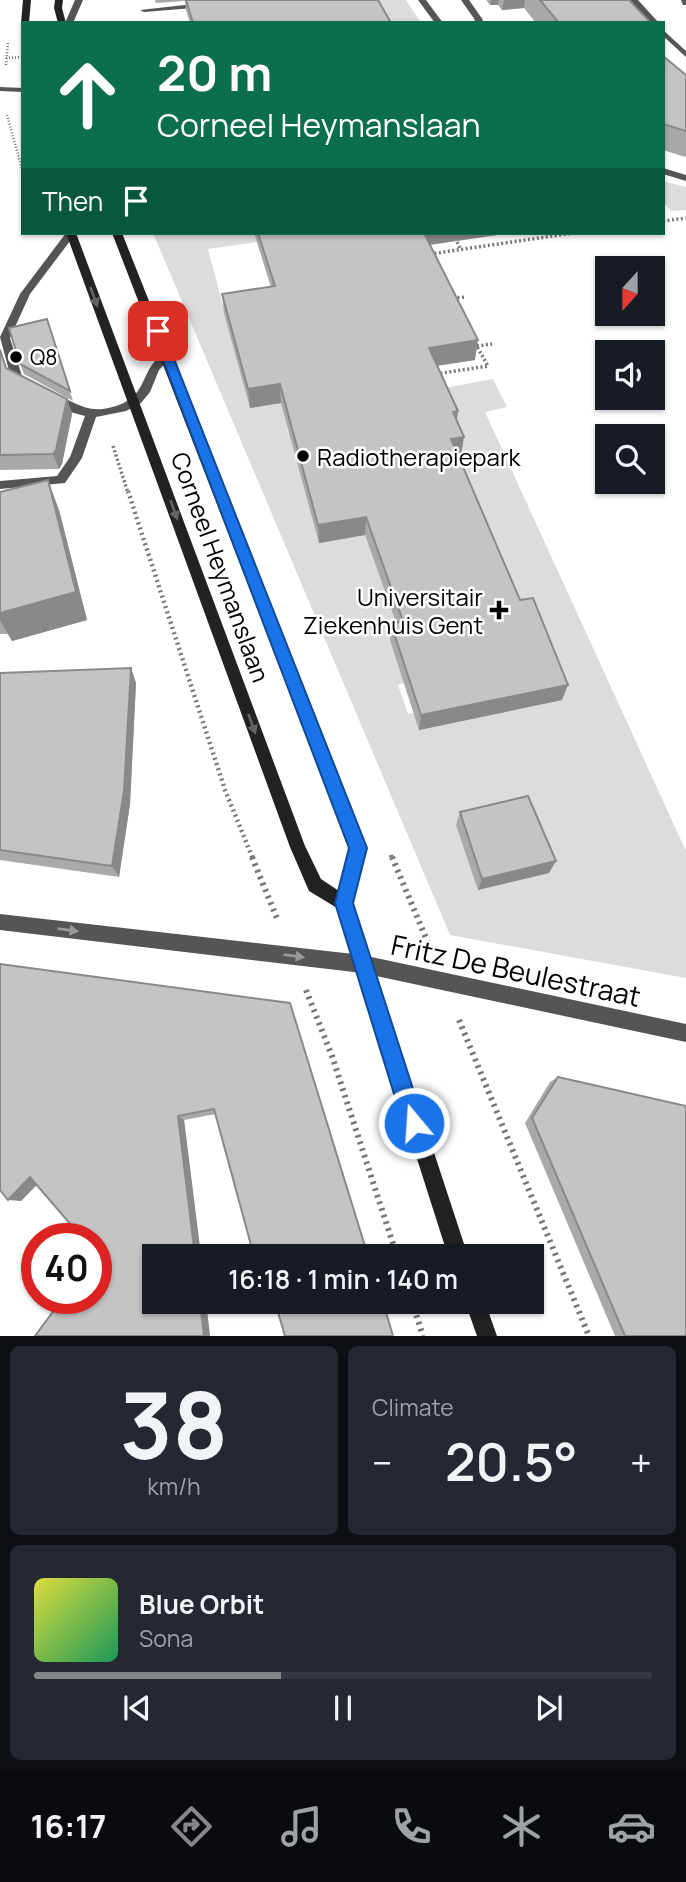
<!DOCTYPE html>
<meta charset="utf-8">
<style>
body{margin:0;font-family:Manrope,sans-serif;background:#242831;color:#f1f3f6;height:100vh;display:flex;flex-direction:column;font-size:26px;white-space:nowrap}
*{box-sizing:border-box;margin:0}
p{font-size:23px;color:#9ea1a6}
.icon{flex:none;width:38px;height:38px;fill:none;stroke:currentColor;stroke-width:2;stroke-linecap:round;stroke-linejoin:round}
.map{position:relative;height:1336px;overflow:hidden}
.drawer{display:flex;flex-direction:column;gap:10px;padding:10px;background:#0d0f14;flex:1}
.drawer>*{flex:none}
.hud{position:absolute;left:21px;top:21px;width:644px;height:214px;border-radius:0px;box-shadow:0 2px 5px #0004;background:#0b6e4f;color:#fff;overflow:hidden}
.needle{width:46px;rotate:201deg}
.fabs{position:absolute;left:595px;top:256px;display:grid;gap:14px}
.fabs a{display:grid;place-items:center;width:70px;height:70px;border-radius:0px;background:#171b24;box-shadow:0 2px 5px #0004;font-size:35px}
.speed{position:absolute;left:21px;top:1223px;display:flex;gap:14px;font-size:35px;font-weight:700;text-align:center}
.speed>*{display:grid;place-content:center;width:91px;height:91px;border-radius:50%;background:#171b24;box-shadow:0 2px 5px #0004;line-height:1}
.speed .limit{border:10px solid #d22;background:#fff;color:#111}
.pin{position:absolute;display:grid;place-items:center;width:60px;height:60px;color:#fff;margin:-30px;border-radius:14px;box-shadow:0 4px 10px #0006}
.me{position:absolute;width:77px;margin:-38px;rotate:342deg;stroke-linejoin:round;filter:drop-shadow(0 0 5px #0008)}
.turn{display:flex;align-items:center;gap:24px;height:147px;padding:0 21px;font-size:32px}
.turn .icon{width:91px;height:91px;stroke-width:2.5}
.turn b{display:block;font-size:49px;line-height:60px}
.then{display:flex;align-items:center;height:66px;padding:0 21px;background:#0003;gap:14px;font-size:26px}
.big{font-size:52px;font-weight:600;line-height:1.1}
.drawer .tile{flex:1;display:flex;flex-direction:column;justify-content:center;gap:10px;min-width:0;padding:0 24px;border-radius:10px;background:#242831}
.drawer .dial{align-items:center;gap:0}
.dial b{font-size:91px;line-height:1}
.song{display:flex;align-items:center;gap:21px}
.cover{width:84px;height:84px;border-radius:10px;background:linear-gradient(135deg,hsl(60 70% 55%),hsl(150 70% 35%))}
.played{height:7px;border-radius:4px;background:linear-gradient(90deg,#858687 40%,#363941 40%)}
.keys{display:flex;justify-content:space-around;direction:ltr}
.heat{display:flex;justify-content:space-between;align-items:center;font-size:38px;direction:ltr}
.drawer .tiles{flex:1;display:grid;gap:10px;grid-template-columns:1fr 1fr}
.tile:last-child{grid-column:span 2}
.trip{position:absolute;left:142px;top:1244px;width:402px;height:70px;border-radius:0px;background:#171b24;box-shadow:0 2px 5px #0004;font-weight:600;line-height:70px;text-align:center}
.dock{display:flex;height:112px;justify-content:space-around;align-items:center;background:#090b0e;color:#9ea1a6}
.dock .icon{width:49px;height:49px}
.dock .current{color:#858687}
.dock b{font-size:32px;color:#f1f3f6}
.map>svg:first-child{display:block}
.green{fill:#dcdcdc}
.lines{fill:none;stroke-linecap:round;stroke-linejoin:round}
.path-far3{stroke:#777;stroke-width:2.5;stroke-dasharray:1 2;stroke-linecap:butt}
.path-far2{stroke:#777;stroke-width:3.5;stroke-dasharray:2 2.5;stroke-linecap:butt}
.path-far1{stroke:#777;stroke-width:4.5;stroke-dasharray:2 3.5;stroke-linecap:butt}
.path{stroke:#777;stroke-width:6;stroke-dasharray:2.5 4.5;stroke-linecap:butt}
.lane{fill:#555;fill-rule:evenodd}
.street{fill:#555;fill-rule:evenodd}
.secondary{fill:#222;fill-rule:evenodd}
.wall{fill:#a9a9a9}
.shaded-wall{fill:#898989}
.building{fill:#c4c4c4;stroke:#898989;stroke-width:2}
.oneway{fill:#646464}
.oneway2{fill:#999}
.route{fill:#1a73e8;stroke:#114b97;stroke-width:2}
.poi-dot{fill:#000;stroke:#fff;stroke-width:2.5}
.labels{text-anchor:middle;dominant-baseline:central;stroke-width:5;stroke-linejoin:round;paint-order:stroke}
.far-poi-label{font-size:21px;fill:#000;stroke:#fff;text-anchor:start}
.poi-label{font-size:24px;fill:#000;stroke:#fff;text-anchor:start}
.street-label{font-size:24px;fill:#000;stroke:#fff}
.near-street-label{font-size:28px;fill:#000;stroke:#fff}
</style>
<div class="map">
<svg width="686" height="1336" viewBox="0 0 686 1336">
<rect width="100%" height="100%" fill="#fff"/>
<!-- green -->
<path class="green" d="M367,0H406L421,23H380Z
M663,181L686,187V210L671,211L663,202Z
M153,233H254L257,242L208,249L250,408L281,403L365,535L401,638L404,683L398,685L408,714L413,713L516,617L433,390L493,379L507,407L485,412L686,851V978L450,935Z"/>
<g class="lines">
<!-- path-far3 -->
<path class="path-far3" d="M6,58L23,57
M6,65L8,42
M7,115L23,172"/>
<!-- path-far2 -->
<path class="path-far2" d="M663,221L686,218
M457,242L460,248
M430,254L573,233
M453,298L466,297
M477,346L492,344
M436,374L488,366L475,343
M113,446L128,493"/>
<!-- path-far1 -->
<path class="path-far1" d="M128,491L225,790L253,859
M391,855L392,859"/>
<!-- path -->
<path class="path" d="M252,857L278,921
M392,857L428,943
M306,990L332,1056L397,1256
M459,1020L589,1336
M412,1302L423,1336"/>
<!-- lane -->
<path class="lane" d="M75,0H83L73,23H65Z
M418,0H426L443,23H435Z
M461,0H469L483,20L481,23H473L475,20Z
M630,0H638L659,23H651Z
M681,0H686V5H683Z
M203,3L206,7L144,12L140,10Z
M663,30L686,51V57L663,36Z
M0,87L23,88V92L0,91Z
M663,168L686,175V181L663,174Z
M66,233H76L30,294L10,338L22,376L33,384L27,388L11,378L0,337L20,294Z
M167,353L172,356L159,370L150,392L141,403L126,411L96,417L82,458L65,483L0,489V481L57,476L70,457L85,416L67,411L50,402V396C66,394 80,412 103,409C154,402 136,366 167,353Z"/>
<!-- street -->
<path class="street" d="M0,914L362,955L686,1024V1042L362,973L0,930Z"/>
<!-- secondary -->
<path class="secondary" d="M23,0H31L29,23H23V25L21,23Z
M55,0H63L62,8L66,23H58L54,8Z
M66,233H76L305,846L321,879L339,891L350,848L112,233H122L366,848L352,903L468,1256H448L337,908L309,891L290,847Z
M465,1302H485L497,1336H477Z"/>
</g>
<!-- wall -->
<path class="wall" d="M155,0H378L391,23H190L186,10L185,1L156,3Z
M486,0H629L651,23H536L524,8L502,10L498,5H490Z
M663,56L686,75V156L685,157L663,150Z
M254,233H497V235L430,245L475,360L437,366L457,421L461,455L458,456L562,700L419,730L390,640L391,624L396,623L365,535L319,543L281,403L250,408L224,313L222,294L271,287Z
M47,319L73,401L24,374L20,364Z
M0,348L7,369L67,399L72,414L62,464L59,469L0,470Z
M0,492L59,510L87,620L12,641L8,634H0Z
M131,668L136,683L130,804L119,877L0,860V673Z
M460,812L549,873L478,890L456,825Z
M290,1003L216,1114L184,1120L201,1256H154V1302H206L210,1336L96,1298V1239L37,1185L21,1201L0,1190Z
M558,1077L686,1336H615L525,1123L550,1082Z"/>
<!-- shaded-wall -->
<path class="shaded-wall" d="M491,0H499L498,5H490Z
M504,0H525L524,8L502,10Z
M421,233H497V235L420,246Z
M478,340L475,360L427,367L429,348Z
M280,384L281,403L250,408L248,389Z
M67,399L72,414L62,464L59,469L53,454Z
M458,411L456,430L453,412Z
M464,437L461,455L448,457L451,439Z
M48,480L59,510L87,620L12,641L0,620V613Z
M366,517L365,535L319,543L318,525Z
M131,668L136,683L130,804L119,877L112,866Z
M568,685L562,700L419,730L421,715Z
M556,861L549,873L478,890L482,879Z
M178,1116L184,1120L201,1256H195Z
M30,1177L42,1179L21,1201L8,1200Z
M200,1302H206L210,1336H204Z"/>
<!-- building -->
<path class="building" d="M186,0H378L391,23H193Z
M540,0H629L651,23H559Z
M663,56L686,75V131L663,124Z
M258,233H424L478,340L429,348L458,411L453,412L464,437L451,439L520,600L533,598L568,685L421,715L391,624L403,621L366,517L318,525L280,384L248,389L222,294L275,286Z
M47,319L70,391L20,364L9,328Z
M0,350L6,368L67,399L56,450L53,454L0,455Z
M48,480L76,592L0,613V492Z
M131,668L124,791L112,866L0,850V673Z
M528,796L556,861L482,879L460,812Z
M0,964L290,1003L368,1256H254L214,1109L178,1116L195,1256H154V1302H200L204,1336H35L63,1298H96V1239H83L30,1177L8,1200L0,1190Z
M558,1077L686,1106V1336H625L532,1118Z
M275,1302H383L393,1336H285Z"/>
<!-- one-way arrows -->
<defs><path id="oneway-solid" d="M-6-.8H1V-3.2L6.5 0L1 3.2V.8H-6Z" transform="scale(1.75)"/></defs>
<g class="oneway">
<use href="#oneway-solid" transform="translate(94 297) rotate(70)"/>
<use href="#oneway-solid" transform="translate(174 510) rotate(70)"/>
<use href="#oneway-solid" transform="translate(252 724) rotate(70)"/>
</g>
<g class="oneway2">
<use href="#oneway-solid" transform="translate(68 930) rotate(7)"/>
<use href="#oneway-solid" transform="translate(294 956) rotate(7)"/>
</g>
<!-- route -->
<path class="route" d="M158,328L163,331L367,848L353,903L424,1123L421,1130L414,1134L406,1130L403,1123L335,903L349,848L152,331Z"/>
<!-- markers -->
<g class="poi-dot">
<circle cx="16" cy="357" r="7"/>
<circle cx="303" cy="456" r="7"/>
<path d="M495.5 599.5h7v7h7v7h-7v7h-7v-7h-7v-7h7z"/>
</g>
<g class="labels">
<!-- far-poi labels -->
<g class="far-poi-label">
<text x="30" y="357">Q8</text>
</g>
<!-- poi labels -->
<g class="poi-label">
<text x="317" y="456">Radiotherapiepark</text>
<text x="483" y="596" text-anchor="end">Universitair<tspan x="483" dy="28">Ziekenhuis Gent</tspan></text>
</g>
<!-- street labels -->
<g class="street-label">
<text transform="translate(221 567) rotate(70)">Corneel Heymanslaan</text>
</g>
<!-- near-street labels -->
<g class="near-street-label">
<text transform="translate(516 970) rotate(12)">Fritz De Beulestraat</text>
</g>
</g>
</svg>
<div class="fabs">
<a><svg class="needle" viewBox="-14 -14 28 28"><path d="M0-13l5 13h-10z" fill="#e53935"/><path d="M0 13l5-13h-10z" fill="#9ea1a6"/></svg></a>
<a><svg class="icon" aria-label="sound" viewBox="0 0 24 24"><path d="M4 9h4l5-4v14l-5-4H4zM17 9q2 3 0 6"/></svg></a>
<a><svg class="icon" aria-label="search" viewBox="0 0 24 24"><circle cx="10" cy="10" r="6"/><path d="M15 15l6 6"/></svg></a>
</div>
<div class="speed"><div class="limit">40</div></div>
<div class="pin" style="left:158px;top:331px;background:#d93025"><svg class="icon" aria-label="arrive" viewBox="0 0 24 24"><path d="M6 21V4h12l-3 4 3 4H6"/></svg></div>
<svg class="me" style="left:414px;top:1123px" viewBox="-20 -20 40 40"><circle r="17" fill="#1a73e8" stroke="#fff" stroke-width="3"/><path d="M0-11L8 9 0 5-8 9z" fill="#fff"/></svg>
<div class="trip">16:18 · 1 min · 140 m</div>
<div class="hud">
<div class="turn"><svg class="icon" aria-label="ahead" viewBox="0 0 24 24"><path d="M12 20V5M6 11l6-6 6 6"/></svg><div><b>20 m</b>Corneel Heymanslaan</div></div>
<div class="then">Then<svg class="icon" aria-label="arrive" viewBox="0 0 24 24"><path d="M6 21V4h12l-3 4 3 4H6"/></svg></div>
</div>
</div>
<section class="drawer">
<div class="tiles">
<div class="tile dial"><b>38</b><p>km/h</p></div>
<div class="tile"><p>Climate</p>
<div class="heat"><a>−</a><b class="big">20.5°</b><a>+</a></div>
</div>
<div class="tile">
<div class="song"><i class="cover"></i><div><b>Blue Orbit</b><p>Sona</p></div></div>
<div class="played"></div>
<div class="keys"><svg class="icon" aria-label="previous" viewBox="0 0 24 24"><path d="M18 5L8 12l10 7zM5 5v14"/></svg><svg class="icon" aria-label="pause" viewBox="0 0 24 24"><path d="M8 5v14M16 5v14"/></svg><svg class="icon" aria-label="next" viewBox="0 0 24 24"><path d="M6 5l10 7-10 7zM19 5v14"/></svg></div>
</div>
</div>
</section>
<nav class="dock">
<b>16:17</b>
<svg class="icon current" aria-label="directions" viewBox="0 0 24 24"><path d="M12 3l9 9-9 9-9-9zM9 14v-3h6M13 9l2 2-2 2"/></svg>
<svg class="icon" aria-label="music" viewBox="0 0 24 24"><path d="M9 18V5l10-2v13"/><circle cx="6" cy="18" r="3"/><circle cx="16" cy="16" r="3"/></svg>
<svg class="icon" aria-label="phone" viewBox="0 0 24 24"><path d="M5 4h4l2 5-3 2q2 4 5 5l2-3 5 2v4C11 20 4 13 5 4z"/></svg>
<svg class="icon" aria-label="climate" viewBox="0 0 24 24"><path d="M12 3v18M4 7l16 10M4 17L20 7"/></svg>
<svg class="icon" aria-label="car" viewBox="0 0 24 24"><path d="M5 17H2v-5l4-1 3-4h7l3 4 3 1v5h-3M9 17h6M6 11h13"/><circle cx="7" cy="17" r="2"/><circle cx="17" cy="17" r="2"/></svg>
</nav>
